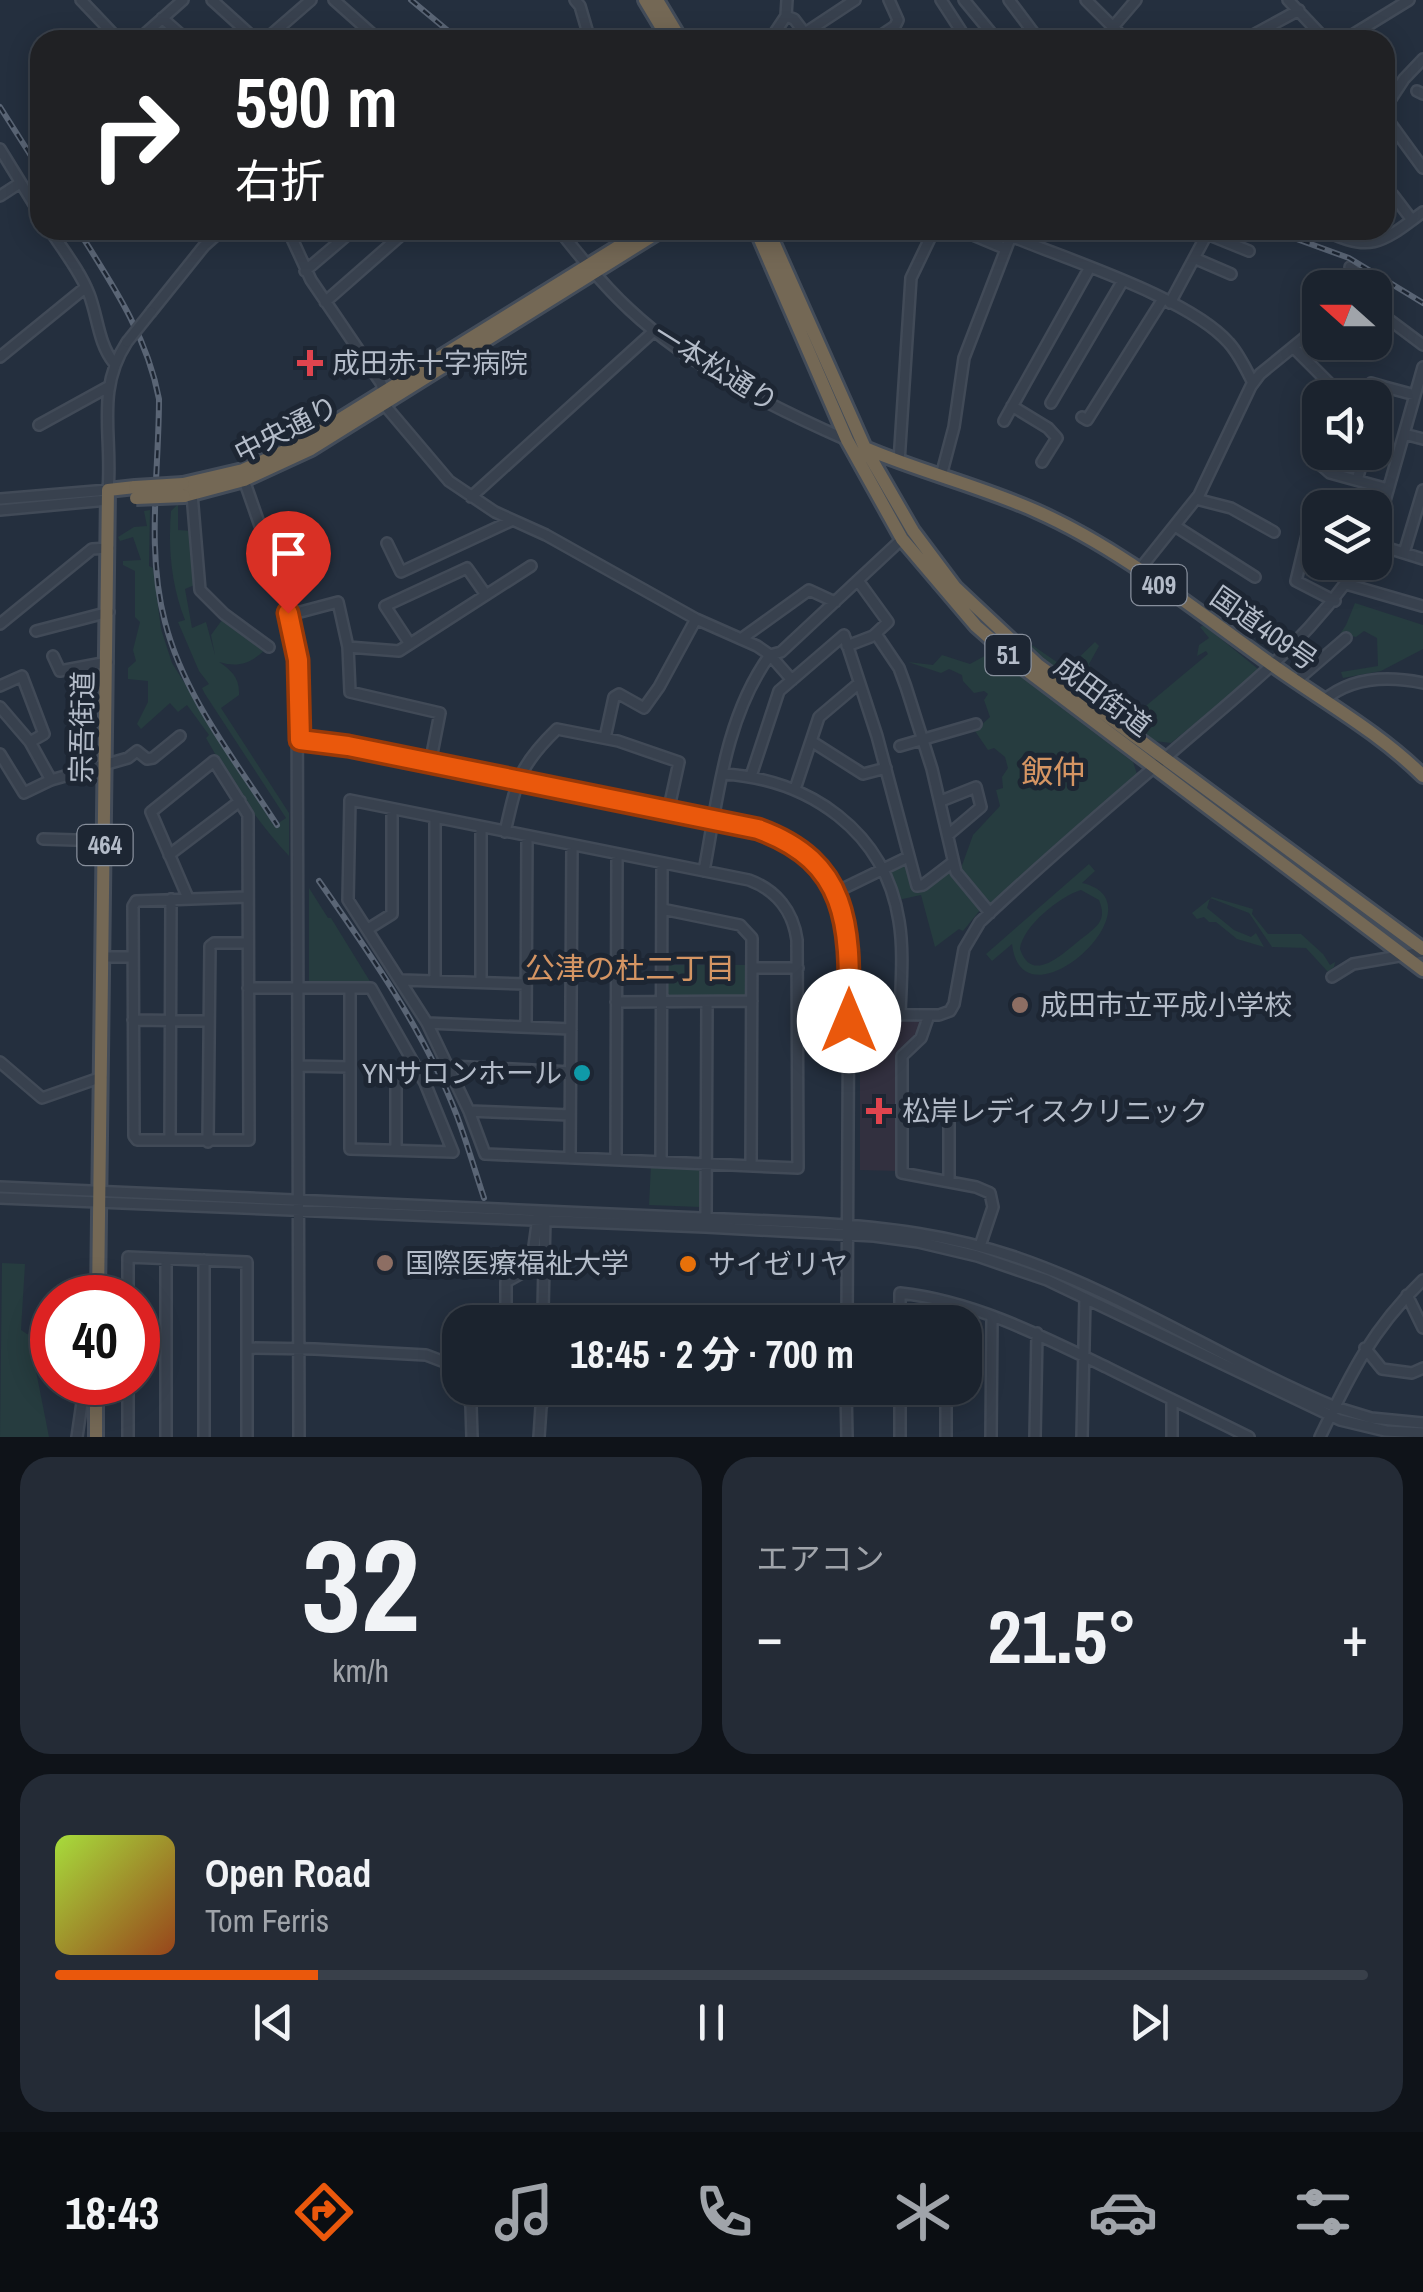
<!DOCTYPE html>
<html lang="ja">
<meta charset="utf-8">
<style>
body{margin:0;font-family:"Archivo Narrow","Noto Sans JP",sans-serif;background:#242b36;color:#f1f3f6;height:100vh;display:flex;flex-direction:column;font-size:38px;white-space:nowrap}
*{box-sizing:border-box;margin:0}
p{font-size:32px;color:#a0a4aa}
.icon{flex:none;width:55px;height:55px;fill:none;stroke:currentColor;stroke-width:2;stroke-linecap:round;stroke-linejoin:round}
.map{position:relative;height:1437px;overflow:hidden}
.panel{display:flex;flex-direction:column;gap:20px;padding:20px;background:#0f1319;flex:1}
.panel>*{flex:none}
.guide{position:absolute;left:30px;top:30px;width:1365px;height:210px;border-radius:30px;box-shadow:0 5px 25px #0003,0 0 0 2px #39404a;background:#202124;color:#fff;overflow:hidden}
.needle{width:65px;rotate:291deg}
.tools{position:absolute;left:1302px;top:270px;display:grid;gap:20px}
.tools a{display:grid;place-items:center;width:90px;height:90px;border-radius:20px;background:#1b232e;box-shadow:0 5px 25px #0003,0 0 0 2px #39404a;font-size:50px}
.speed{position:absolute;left:30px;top:1275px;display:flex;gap:20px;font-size:50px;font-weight:700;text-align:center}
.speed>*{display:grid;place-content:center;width:130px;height:130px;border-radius:50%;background:#1b232e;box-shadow:0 5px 25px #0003,0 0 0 2px #39404a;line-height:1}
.speed .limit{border:15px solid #d22;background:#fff;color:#111}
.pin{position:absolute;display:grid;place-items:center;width:85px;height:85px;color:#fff;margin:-102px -42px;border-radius:50% 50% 50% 0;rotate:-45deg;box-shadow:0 0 10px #0007}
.pin .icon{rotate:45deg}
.me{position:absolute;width:110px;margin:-55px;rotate:0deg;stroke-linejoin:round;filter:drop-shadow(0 0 8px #0008)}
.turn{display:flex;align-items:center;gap:35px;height:210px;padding:0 40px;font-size:45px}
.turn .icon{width:130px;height:130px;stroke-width:2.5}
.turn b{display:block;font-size:70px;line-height:85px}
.big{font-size:75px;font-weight:700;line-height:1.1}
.panel .widget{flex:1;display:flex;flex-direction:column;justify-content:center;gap:15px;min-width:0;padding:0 35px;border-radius:30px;background:#242b36}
.panel .dial{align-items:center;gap:0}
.dial b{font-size:130px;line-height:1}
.song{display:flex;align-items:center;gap:30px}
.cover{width:120px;height:120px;border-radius:15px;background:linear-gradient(135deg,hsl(80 70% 55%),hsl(20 70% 35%))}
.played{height:10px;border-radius:5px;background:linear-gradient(90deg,#ea580c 20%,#39404a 20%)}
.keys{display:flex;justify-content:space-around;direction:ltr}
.heat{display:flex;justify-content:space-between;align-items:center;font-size:55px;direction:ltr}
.panel .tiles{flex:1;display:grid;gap:20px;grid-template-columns:1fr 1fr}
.widget:last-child{grid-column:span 2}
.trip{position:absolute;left:442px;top:1305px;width:540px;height:100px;border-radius:30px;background:#1b232e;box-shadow:0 5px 25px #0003,0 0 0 2px #39404a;font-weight:700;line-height:100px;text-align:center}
.tabs{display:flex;height:160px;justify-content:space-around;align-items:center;background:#0b0e12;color:#a0a4aa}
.tabs .icon{width:70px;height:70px}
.tabs .on{color:#ea580c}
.tabs b{font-size:45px;color:#f1f3f6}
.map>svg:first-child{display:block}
.medical{fill:#32303f}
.green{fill:#263c3f;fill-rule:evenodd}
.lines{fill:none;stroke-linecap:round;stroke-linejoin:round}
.minor-casing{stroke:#414a57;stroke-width:14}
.highway-casing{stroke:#434c59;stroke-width:18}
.minor{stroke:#38414e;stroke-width:9}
.highway{stroke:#746855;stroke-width:12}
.rail-casing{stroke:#5a6575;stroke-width:6}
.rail{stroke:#1d2633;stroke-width:2.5;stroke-dasharray:8;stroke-linecap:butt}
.minor-bridge-casing{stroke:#414a57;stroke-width:14;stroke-linecap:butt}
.highway-bridge-casing{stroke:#434c59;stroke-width:18;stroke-linecap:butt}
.minor-bridge{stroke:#38414e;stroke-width:9}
.highway-bridge{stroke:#746855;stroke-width:12}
.route-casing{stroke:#983908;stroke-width:25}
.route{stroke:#ea580c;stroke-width:18}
.health-dot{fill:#e0444e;stroke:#1d2633;stroke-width:4}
.education-dot{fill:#8d6e63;stroke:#1d2633;stroke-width:4}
.culture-dot{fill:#0f9aa8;stroke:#1d2633;stroke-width:4}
.food-dot{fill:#e8710a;stroke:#1d2633;stroke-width:4}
.labels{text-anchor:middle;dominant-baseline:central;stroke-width:10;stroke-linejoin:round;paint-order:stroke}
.shield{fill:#1d2633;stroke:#878f9c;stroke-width:2.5}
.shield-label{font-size:25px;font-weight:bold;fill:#b4bcc9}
.poi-label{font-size:28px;fill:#b4bcc9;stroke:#1d2633;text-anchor:start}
.street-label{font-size:28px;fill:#b4bcc9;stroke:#1d2633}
.neighbourhood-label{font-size:30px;fill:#d59563;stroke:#1d2633}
.quarter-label{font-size:32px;fill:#d59563;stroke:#1d2633}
</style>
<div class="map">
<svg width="1423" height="1437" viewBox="0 0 1423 1437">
<rect width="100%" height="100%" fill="#242f3e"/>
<!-- medical -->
<path class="medical" d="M860,1021H923L918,1036L898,1053V1171L860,1170Z"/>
<!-- green -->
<path class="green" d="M178,504V530L191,531L197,584L185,589L192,628L206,622L215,655L211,635L225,616L266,649C251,663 239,668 219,662C231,670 240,678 239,695L221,708L289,813V856C256,820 230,781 206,738L209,735L187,705L178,712L170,703L141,729L137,724L148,702V681L128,679V668L136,661L133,650L140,622L135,617V571L123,565V561L141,560L133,537L120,541L118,537L134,527L147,526L144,511L150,510L149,566L153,568L161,629L172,663L274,826L286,818L205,694L202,688L209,684L199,671L178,622L185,620C171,584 168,548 171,511Z
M1355,603L1423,625V649L1381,671L1343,678L1341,672L1378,666L1377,638L1364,631L1356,637L1345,635L1328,652L1346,625Z
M1204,625L1258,669L1256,674L1171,743L1154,741L1097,700L1100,689L1104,690C1106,702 1118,708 1129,711V720L1208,654L1206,651L1197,656L1199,645L1209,638L1200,627Z
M1095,642L1099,646L1089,664L1095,676L1091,695L1029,648L1032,645L1067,669Z
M990,653L1133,762L1137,774L992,904L960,871L973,835L1000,806L996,790L1003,788L1002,777L1008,768L1005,757L994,748L988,750L975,731L990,717L984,700L988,694L984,691L974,693L963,681L962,675L949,669L941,673L908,662L933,665L942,655L970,664Z
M903,863L907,865L916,891L952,871L981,909L963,931L959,929L935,947L921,895L898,900L888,873Z
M1089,864L1095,871L1082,883C1166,902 1022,1033 1012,944L992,961L986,954ZM1081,890L1099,900C1102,908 1104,915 1099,923C1093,931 1082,938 1075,944C1058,958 1031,982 1020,949C1022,927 1060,896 1081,890Z
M309,888L328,918H331L371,983L309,984Z
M1212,897L1253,909L1252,914L1268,934H1301L1323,954L1330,965L1335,962L1334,967L1328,972L1306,948L1272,947L1249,913L1210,898L1207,908L1234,930L1251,937L1256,933L1264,947L1237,939L1216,922H1209L1204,917L1197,919L1192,913Z
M665,965H749V997L665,999Z
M651,1165L700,1167L703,1204L700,1207L649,1205Z
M2,1263L25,1264L21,1330L27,1334L52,1337V1360L44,1358L36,1371L49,1437H0Z"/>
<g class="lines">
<!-- minor casing -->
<g class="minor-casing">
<path id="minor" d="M81,0L119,40
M212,0L256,40
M334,0L379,40
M575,0L580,6L590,40
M941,0L967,40
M964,0L997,40
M1009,0L1039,40
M1086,0L1126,40
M1288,0L1326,40
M786,16L794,19L810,40
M162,18L187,40
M1113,27L1136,0
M805,33L855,0
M138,40L183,0
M265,40L311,0
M770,40L786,16L787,0
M874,40L895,26L898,20L889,0
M1244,40L1299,10
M1344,40L1409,0
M1417,91L1423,94
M1385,108L1404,79L1423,59
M1385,116L1423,168
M0,149L40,214
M1393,195L1412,220
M0,196L20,183
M50,230C63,250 80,271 89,294C98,317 98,343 114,363
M288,230L311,280L381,383L388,409L449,481L495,512L546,535L696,619L757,646L770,655L792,680
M381,230L393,242
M559,230C581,258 604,286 630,310C691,367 772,407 847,440
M961,230L1004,248
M1325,230C1371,255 1385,240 1423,212
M1194,258L1231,274
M1350,267L1371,288
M305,271L345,237
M325,302L407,230
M1170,303L1207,234L1249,251
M1375,309L1423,345
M151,312L204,246L222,230
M1293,347L1344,398
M0,357L86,287
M1371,383L1385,387
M1051,403L1122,282
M1012,406L1048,428L1057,438L1042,462
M1082,417L1087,420L1163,299
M1004,421L1089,269
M1375,421L1385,387L1415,395
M39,425L108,387
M1404,434L1423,439
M1326,452L1322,466L1330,473L1388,489
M899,462L911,278L934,230
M941,476L954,427L964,358L1011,236C1068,260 1190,298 1229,343C1239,354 1246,369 1253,383
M244,480L285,597L297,660L299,1437
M1357,480L1365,452
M192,494L200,590L224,614L269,647
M471,497L654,331
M0,499L108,490C113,436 95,391 127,342
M1196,499L1231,508L1274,532
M0,510L108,500
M1175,526L1255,577
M1320,530L1309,527L1296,581L1335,601
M1375,536L1423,367
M387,543L401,572L513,520
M1375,544L1423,559
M1404,553L1423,490
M1139,570L1199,495L1251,386L1260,374L1320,325
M1346,584L1422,606
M289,615L338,602L348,647L350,692L440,713L430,764
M0,624L92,549L109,548
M36,631L109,612
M876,634L899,668L906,687L932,769L956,872L990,913
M741,639L809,590L835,602
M410,644L385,606L467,568L486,595
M847,646L873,636L888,622L859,582
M348,647L399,651L531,566
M53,656L60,671L108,662
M1296,681L1346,638
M0,686L22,676L44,734L30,742
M1323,701C1351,677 1389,676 1423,683
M0,707L30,742L51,780
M605,738L614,697L619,694L644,708L659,687L696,619
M300,740L348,745L758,829C810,848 843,884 849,940L847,1322
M811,741L863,774L886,768
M900,746L976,724
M0,754L24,793L51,780L128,758L137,751L147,759L153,758L180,736
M723,774C809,779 885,831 899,921C904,951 901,984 900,1014
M751,776L779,691L844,635L877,736L917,886L923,885L953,862
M795,789L819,717L858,684
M350,800L749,880C776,890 793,911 797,940L798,1168L485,1154L469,1111L427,1023L348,900Z
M941,801L976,787L981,807L948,835
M481,827V982
M505,832C517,780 519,766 557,729L618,741L679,762L668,812
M43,839L106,841
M169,855L240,801
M704,871C718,797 725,717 770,655L781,652L902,539
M836,892L908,857
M188,898L151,812L214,761L248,815L249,1140H137L134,1136L133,906L136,901L247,897
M662,909L740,925L752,938L751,1166
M368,929L392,914V809
M104,957H132
M753,968H798
M571,969H617
M1332,977L1353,964L1423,952
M435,979V818
M402,980L526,984
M248,988H371L425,1083L453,1152L350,1149V988
M616,1002L752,1001
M798,1014L939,1015L950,1011L954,1004L964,949L980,922C1040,865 1103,811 1165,758C1238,694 1306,645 1360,562
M929,1015L921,1038L902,1056V1173L976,1187L990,1193L993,1207L980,1246
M133,1020L208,1021
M427,1023L571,1029
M526,1027L527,837
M0,1062L42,1098L102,1077
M299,1066L350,1067
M450,1066L571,1072
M469,1111L570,1115
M903,1112H942L949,1116V1182
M170,1140L171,899
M208,1142L210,946L214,943H248
M396,1150V1082L417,1067
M570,1158L572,845
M616,1160L617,854
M661,1162L662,863
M0,1187L816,1223C886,1227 951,1235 1018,1258C1128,1296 1227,1362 1335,1407L1371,1418L1423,1423
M0,1198L705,1227L874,1236L918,1242L977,1256L1047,1280L1340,1420L1386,1431L1423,1433
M706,1219L707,1003
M1407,1295L1423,1328
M128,1298V1257L247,1262V1437
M946,1303V1322
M506,1322V1282L531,1268L538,1217
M537,1322L543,1311L545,1218
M900,1322V1293C974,1301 1044,1337 1110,1369C1156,1392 1203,1414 1249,1437
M247,1348L315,1349L426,1355L447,1363L460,1376
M1365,1348L1382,1369L1412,1373L1423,1368
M466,1388L471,1406L472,1437
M846,1388L847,1437
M946,1388V1437
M77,1437L85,1382
M128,1437V1382
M166,1437V1259
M204,1437V1260
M539,1437L541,1407L548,1388
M900,1437V1388
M991,1437L992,1316
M1035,1437L1037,1333
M1082,1437L1085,1298
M1172,1437V1400
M1320,1437C1350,1375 1372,1329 1423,1280"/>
</g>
<!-- highway casing -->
<g class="highway-casing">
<path id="highway" d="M645,0L669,40
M657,0L681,40
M756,230L847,440L902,539L976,626L1025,669L1423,970
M768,230L865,448L913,531L955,587L1038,665L1423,949
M865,448C921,472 980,486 1036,511C1120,548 1195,610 1271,664C1321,700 1379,732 1423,776
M183,484L243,470L300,444L645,230
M184,496L244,480L311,449L662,230
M98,1298L108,490L135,487
M96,1437V1382"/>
</g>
<!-- minor -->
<use href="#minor" class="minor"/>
<!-- highway -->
<use href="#highway" class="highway"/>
<!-- rail casing -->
<g class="rail-casing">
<path id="rail" d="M411,0L459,40
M0,107L40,170
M78,230C112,284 147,335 159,399C159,472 146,551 165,622C184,697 236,761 277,825
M1272,230L1349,258L1423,303
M319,881C371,955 425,1032 457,1116C467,1143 475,1171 484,1198"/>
</g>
<!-- rail -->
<use href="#rail" class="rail"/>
<!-- minor-bridge casing -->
<g class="minor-bridge-casing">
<path id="minor-bridge" d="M127,342L151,312"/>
</g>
<!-- highway-bridge casing -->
<g class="highway-bridge-casing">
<path id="highway-bridge" d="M135,487L183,484
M136,498L184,496"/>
</g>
<!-- minor-bridge -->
<use href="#minor-bridge" class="minor-bridge"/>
<!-- highway-bridge -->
<use href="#highway-bridge" class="highway-bridge"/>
</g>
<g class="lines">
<!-- route casing -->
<g class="route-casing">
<path id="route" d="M288,613L298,660L300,740L348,746L758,829C855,864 849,934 849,1021"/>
</g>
<!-- route -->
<use href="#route" class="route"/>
</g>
<!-- markers -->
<g class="health-dot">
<path d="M305 348h10v10h10v10h-10v10h-10v-10h-10v-10h10z"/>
<path d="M874 1096h10v10h10v10h-10v10h-10v-10h-10v-10h10z"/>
</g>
<g class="education-dot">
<circle cx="1020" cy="1005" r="10"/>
<circle cx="385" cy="1263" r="10"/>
</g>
<circle class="culture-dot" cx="582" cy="1073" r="10"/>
<circle class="food-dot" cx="688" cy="1264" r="10"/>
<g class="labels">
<!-- shield labels -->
<g class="shield">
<rect x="1131.5" y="565" width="55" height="40" rx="8"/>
<rect x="985.5" y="635" width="45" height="40" rx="8"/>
<rect x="77.5" y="825" width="55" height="40" rx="8"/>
</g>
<g class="shield-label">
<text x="1159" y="585">409</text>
<text x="1008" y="655">51</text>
<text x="105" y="845">464</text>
</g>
<!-- poi labels -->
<g class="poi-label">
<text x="332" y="363">成田赤十字病院</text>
<text x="1040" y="1005">成田市立平成小学校</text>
<text x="562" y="1073" text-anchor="end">YNサロンホール</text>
<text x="902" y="1111">松岸レディスクリニック</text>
<text x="405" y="1263">国際医療福祉大学</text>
<text x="708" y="1264">サイゼリヤ</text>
</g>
<!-- street labels -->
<g class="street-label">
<text transform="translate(716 367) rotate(32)">一本松通り</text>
<text transform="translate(286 429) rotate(-27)">中央通り</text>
<text transform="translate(1264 628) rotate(35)">国道409号</text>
<text transform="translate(1103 696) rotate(37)">成田街道</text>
<text transform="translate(82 727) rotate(-89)">宗吾街道</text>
</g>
<!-- neighbourhood labels -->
<g class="neighbourhood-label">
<text x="630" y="968">公津の杜二丁目</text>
</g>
<!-- quarter labels -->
<g class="quarter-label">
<text x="1053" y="771">飯仲</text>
</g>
</g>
</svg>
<div class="tools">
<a><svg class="needle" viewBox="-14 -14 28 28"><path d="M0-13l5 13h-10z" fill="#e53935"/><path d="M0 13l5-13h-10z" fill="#a0a4aa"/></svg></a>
<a><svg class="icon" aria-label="sound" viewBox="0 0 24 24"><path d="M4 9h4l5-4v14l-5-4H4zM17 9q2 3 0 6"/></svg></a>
<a><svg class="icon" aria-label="layers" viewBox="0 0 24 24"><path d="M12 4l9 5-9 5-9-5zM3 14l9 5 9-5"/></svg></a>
</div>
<div class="speed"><div class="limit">40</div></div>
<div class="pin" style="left:288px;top:613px;background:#d93025"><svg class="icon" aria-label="arrive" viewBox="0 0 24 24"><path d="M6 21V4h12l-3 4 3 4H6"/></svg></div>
<svg class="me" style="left:849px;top:1021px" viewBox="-20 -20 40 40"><circle r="19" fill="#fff"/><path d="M0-13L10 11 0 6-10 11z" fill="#ea580c"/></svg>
<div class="trip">18:45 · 2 分 · 700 m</div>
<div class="guide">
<div class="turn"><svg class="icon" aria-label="right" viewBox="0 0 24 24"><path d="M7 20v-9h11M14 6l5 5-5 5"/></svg><div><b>590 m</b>右折</div></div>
</div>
</div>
<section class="panel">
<div class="tiles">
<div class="widget dial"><b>32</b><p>km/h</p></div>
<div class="widget"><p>エアコン</p>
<div class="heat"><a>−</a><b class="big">21.5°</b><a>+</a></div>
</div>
<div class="widget">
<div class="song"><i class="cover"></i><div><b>Open Road</b><p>Tom Ferris</p></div></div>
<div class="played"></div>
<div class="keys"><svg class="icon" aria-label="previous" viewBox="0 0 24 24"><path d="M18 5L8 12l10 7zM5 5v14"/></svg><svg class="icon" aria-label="pause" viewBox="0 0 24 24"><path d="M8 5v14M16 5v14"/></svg><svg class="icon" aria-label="next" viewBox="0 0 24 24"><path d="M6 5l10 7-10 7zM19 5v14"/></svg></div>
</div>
</div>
</section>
<nav class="tabs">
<b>18:43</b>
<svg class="icon on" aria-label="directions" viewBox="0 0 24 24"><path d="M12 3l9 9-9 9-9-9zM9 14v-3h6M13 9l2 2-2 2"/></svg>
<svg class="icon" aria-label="music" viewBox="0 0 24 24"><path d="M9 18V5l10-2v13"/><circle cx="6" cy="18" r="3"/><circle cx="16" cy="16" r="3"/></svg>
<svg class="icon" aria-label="phone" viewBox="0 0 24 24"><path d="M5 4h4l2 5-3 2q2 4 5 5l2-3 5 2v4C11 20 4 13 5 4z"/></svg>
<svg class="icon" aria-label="climate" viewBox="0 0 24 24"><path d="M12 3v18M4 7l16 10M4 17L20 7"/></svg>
<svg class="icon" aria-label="car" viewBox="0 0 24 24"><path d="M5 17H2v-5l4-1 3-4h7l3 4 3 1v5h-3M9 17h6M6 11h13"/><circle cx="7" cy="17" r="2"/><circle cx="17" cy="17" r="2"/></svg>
<svg class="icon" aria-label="filters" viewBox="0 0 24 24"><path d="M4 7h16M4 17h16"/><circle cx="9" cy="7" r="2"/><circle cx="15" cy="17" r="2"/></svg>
</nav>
